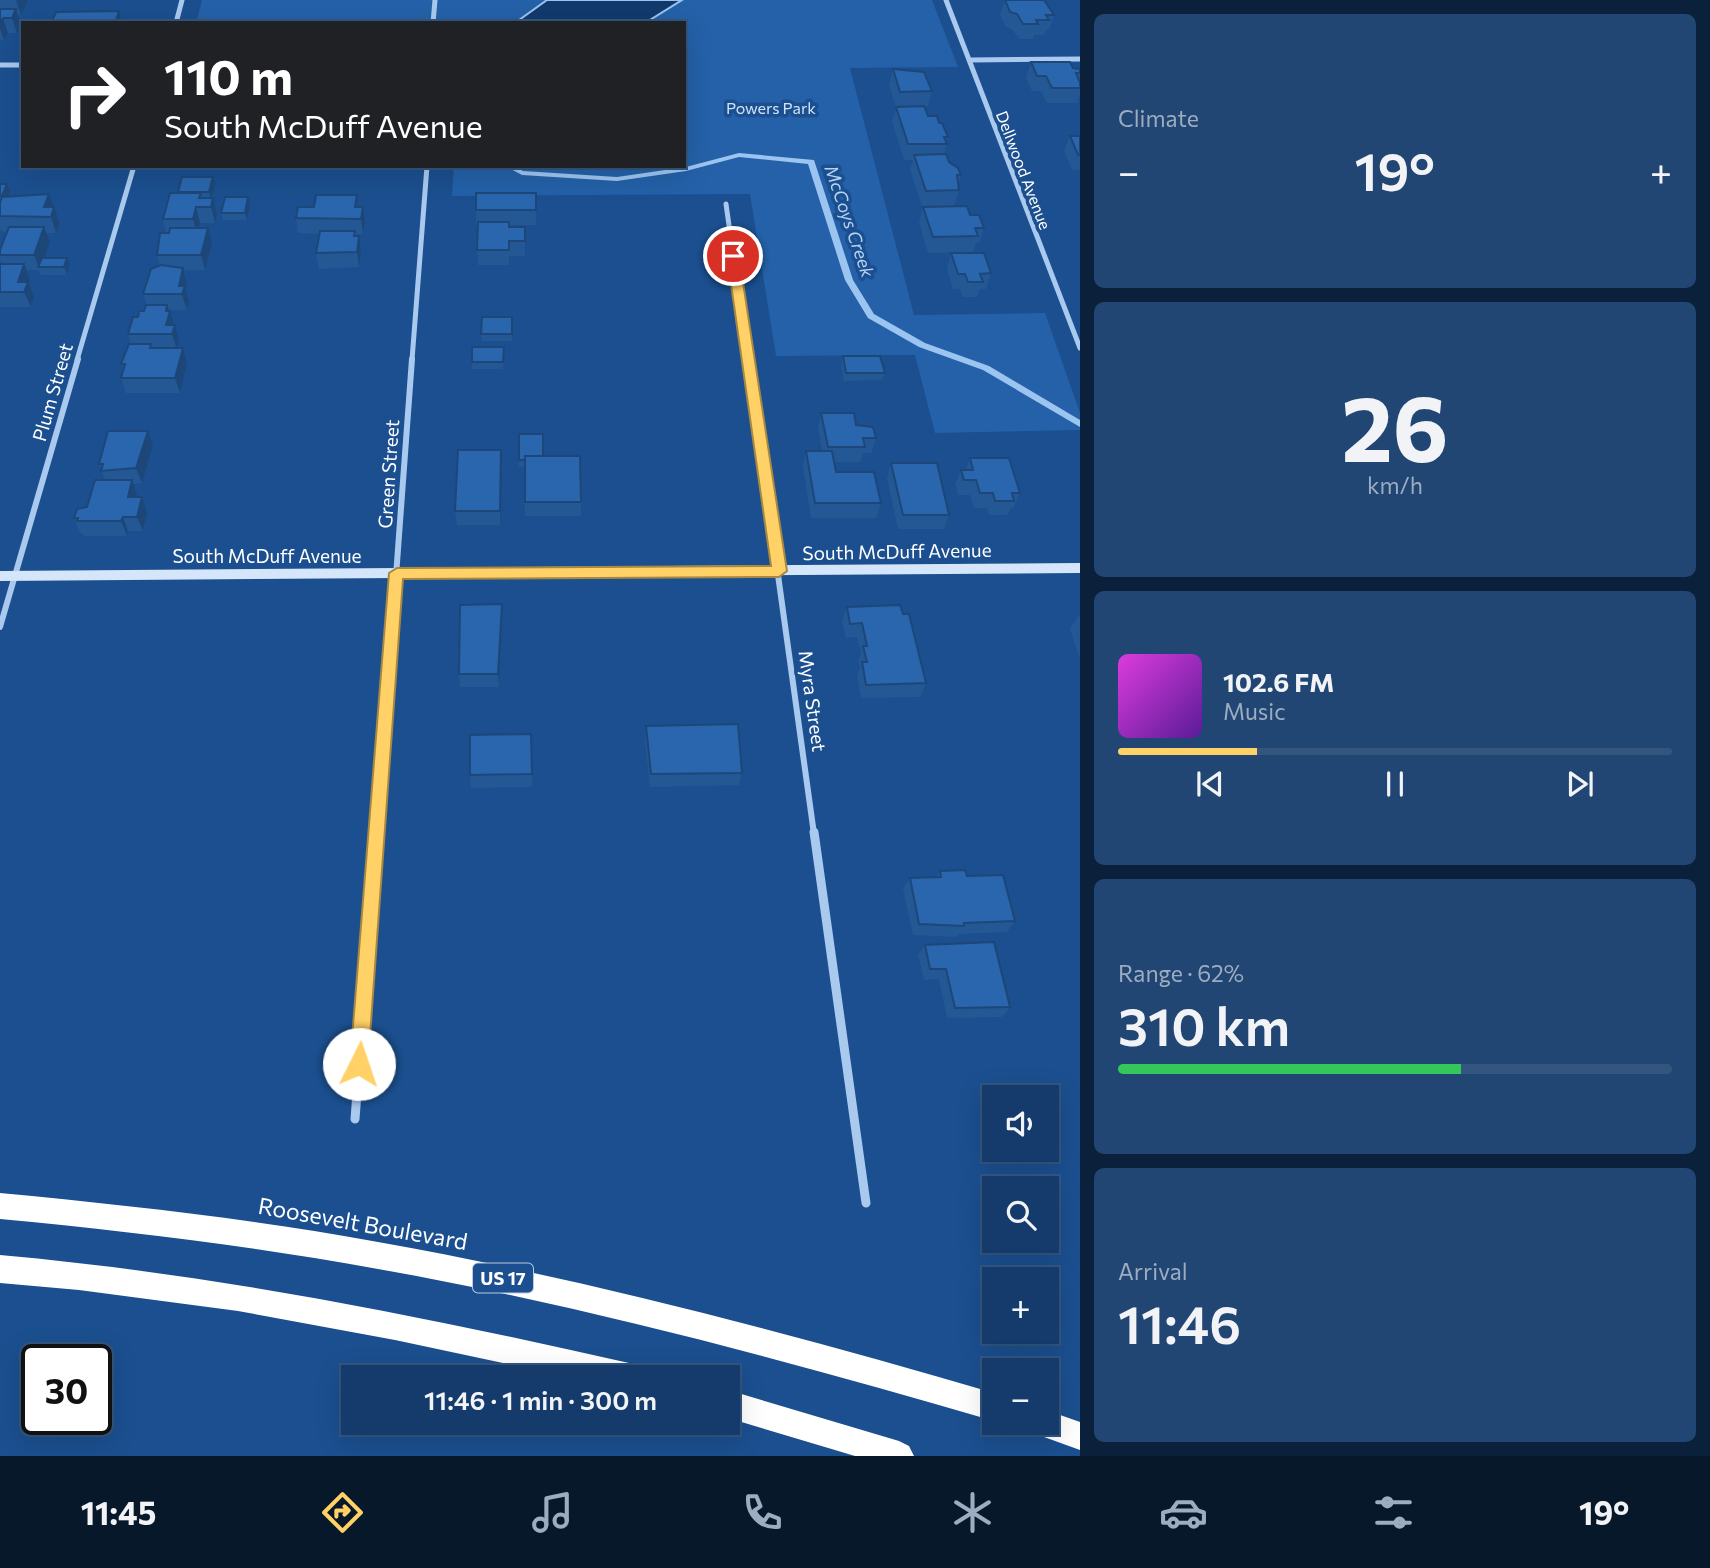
<!DOCTYPE html>
<meta charset="utf-8">
<style>
body{margin:0;font-family:Commissioner,sans-serif;background:#214673;color:#f1f3f6;height:100vh;display:flex;flex-direction:column;font-size:26px;white-space:nowrap}
*{box-sizing:border-box;margin:0}
p{font-size:23px;color:#9dadc1}
.icon{flex:none;width:38px;height:38px;fill:none;stroke:currentColor;stroke-width:2;stroke-linecap:round;stroke-linejoin:round}
.map{position:relative;flex:1;overflow:hidden}
.details{display:flex;flex-direction:column;gap:14px;padding:14px;background:#0b203b;width:630px}
.details>*{flex:none}
.hud{position:absolute;left:21px;top:21px;width:665px;height:147px;border-radius:0px;box-shadow:0 7px 28px #0002,0 0 0 2px #33557e;background:#202124;color:#fff;overflow:hidden}
.controls{position:absolute;left:982px;top:1085px;display:grid;gap:14px}
.controls a{display:grid;place-items:center;width:77px;height:77px;border-radius:0px;background:#143b6b;box-shadow:0 7px 28px #0002,0 0 0 2px #33557e;font-size:35px}
.speed{position:absolute;left:21px;top:1344px;display:flex;gap:14px;font-size:35px;font-weight:700;text-align:center}
.speed>*{display:grid;place-content:center;width:91px;height:91px;border-radius:50%;background:#143b6b;box-shadow:0 7px 28px #0002,0 0 0 2px #33557e;line-height:1}
.speed .limit{border:4px solid #111;border-radius:10px;background:#fff;color:#111}
.pin{position:absolute;display:grid;place-items:center;width:60px;height:60px;color:#fff;margin:-30px;border:4px solid #fff;border-radius:50%;box-shadow:0 2px 7px #0007}
.me{position:absolute;width:77px;margin:-38px;rotate:4deg;stroke-linejoin:round;filter:drop-shadow(0 0 5px #0008)}
.turn{display:flex;align-items:center;gap:24px;height:147px;padding:0 28px;font-size:32px}
.turn .icon{width:91px;height:91px;stroke-width:2.5}
.turn b{display:block;font-size:49px;line-height:60px}
.big{font-size:52px;font-weight:600;line-height:1.1}
.details .tile{flex:1;display:flex;flex-direction:column;justify-content:center;gap:10px;min-width:0;padding:0 24px;border-radius:10px;background:#214673}
.details .dial{align-items:center;gap:0}
.dial b{font-size:91px;line-height:1}
.song{display:flex;align-items:center;gap:21px}
.cover{width:84px;height:84px;border-radius:10px;background:linear-gradient(135deg,hsl(300 70% 55%),hsl(270 70% 35%))}
.played{height:7px;border-radius:4px;background:linear-gradient(90deg,#ffd166 25%,#33557e 25%)}
.keys{display:flex;justify-content:space-around;direction:ltr}
.heat{display:flex;justify-content:space-between;align-items:center;font-size:38px;direction:ltr}
.charge{height:10px;border-radius:5px;background:linear-gradient(90deg,#34c759 62%,#33557e 0)}
.trip{position:absolute;left:341px;top:1365px;width:399px;height:70px;border-radius:0px;background:#143b6b;box-shadow:0 7px 28px #0002,0 0 0 2px #33557e;font-weight:600;line-height:70px;text-align:center}
.menu{display:flex;height:112px;justify-content:space-around;align-items:center;background:#08182b;color:#9dadc1}
.menu .icon{width:49px;height:49px}
.menu .current{color:#ffd166}
.menu b{font-size:32px;color:#f1f3f6}
main{display:flex;flex:1;min-height:0}
.map>svg:first-child{display:block}
.green{fill:#2461a8}
.water{fill:#123a6d;stroke:#9cc4f0;stroke-width:2}
.lines{fill:none;stroke-linecap:round;stroke-linejoin:round}
.stream{fill:#9cc4f0;fill-rule:evenodd}
.street-far2{stroke:#a9c9ee;stroke-width:5}
.street-far1{stroke:#a9c9ee;stroke-width:6}
.street{stroke:#a9c9ee;stroke-width:9}
.secondary{fill:#d6e6fa;fill-rule:evenodd}
.highway{fill:#fff;fill-rule:evenodd}
.wall{fill:#245895}
.shaded-wall{fill:#1d4779}
.building{fill:#2a66ad;stroke:#1d4779;stroke-width:2}
.route{fill:#ffd166;stroke:#a68842;stroke-width:2}
.labels{text-anchor:middle;dominant-baseline:central;stroke-width:7;stroke-linejoin:round;paint-order:stroke}
.far-park-label{font-size:16px;fill:#cfe3fa;stroke:#1b4f8f}
.far-street-label{font-size:16px;fill:#fff;stroke:#1b4f8f}
.far-water-label{font-size:18px;font-style:italic;fill:#b5d3f5;stroke:#1b4f8f}
.shield{fill:#1b4f8f;stroke:#bbcadd;stroke-width:2}
.shield-label{font-size:18px;font-weight:bold;fill:#fff}
.street-label{font-size:19px;fill:#fff;stroke:#1b4f8f}
.near-street-label{font-size:23px;fill:#fff;stroke:#1b4f8f}
</style>
<main>
<div class="map">
<svg width="1080" height="1456" viewBox="0 0 1080 1456">
<rect width="100%" height="100%" fill="#1b4f8f"/>
<!-- green -->
<path class="green" d="M202,0H932L958,67L850,68L914,315L1045,313L1080,413V430L935,433L915,355L776,356L750,194L452,196L454,166H684V23H196Z"/>
<!-- water -->
<path class="water" d="M547,0H682L645,23H515Z"/>
<g class="lines">
<!-- stream -->
<path class="stream" d="M739,153L814,160L853,280L874,314L925,343L989,366L1080,420V427L983,370L919,347L868,318L845,280L808,164L739,157L686,171L617,181L522,175L505,166H514L523,171L617,177L686,167Z"/>
<!-- street-far2 -->
<path class="street-far2" d="M946,0L1080,348
M176,23L182,0
M433,23L435,0
M969,60L1080,59
M0,65H23
M726,204L748,360
M77,360L134,166
M412,360L427,166"/>
<!-- street-far1 -->
<path class="street-far1" d="M748,359L814,834
M0,627L78,359
M377,834L412,359"/>
<!-- street -->
<path class="street" d="M814,832L866,1203
M355,1119L377,832"/>
<!-- secondary -->
<path class="secondary" d="M1080,563V573L0,581V571Z"/>
<!-- highway -->
<path class="highway" d="M0,1193C127,1205 252,1219 378,1242C586,1279 791,1334 994,1393V1421C791,1362 586,1306 378,1269C253,1246 127,1231 0,1219Z
M0,1255C213,1274 421,1316 629,1363L639,1367L643,1377H568L395,1340L238,1311L79,1290L0,1283Z
M728,1390L899,1441L909,1446L914,1456H855L728,1418Z
M1046,1410L1080,1422V1450L1033,1433L1029,1423H1046Z"/>
</g>
<!-- wall -->
<path class="wall" d="M0,0H28L21,15H18L21,24L17,33H8L4,40H0Z
M1005,0L1054,15L1049,30H1046L1044,35H1034L1033,39H1019L1012,29L1006,27L1000,15Z
M23,23V40H21L18,32Z
M1031,62L1080,69V94L1077,103H1047L1041,91H1032L1026,78Z
M893,69L932,91L928,106L896,107L889,85Z
M896,107L928,116L939,123L948,137L944,154L949,162L961,175L958,184L959,190L954,206H922L910,170L913,160H904L892,122Z
M1070,136H1080V170H1072L1064,151Z
M0,184H7L10,192L8,197L49,194L60,223L56,233H46L50,242L44,258L70,265L67,275H41L39,270H27L30,279L29,283L34,297L31,307H0V264H2L0,259V250L7,232L1,231L0,229Z
M215,185L211,198L217,214L215,223H200L199,228L212,244L205,270H184L187,284L186,290L189,301L187,310H169L179,340L177,348H183L187,363L180,393H126L121,378L123,369L121,364L131,344L128,334L138,317L144,311L147,305L143,294L160,266L157,255L166,233L163,219L179,193L178,192Z
M536,193V225H509V227H525V256H509V265H478L477,250L478,225H476V210Z
M250,205L247,220H223L221,213Z
M358,207L365,223L363,234H356L361,252L359,267L319,269L316,253L319,234L298,233L296,218Z
M923,207L970,215L984,228L979,243H976L973,252L928,253L919,222Z
M951,253L991,273L986,289H980L977,297H962L960,289H953L947,269Z
M512,317V341H482L481,334Z
M504,347L503,369H472V362Z
M843,356L885,373L882,380L844,381L841,364Z
M821,413L856,425L876,438L871,453H863L860,462H834L836,472L881,503L876,518H811L803,466L806,451H822L818,428Z
M519,434L543,456L581,502V516H525V467H519Z
M153,446L142,483L133,484L137,495V497H142L147,512L143,531H128L127,536H84L82,533H80L74,518L87,507L105,480L99,464Z
M501,450L500,525H457L455,511Z
M970,458L1020,493L1013,508H1011L1007,515H989L987,508H974L970,495H958L955,484L961,470H966Z
M891,463L949,515L944,529H898L887,478Z
M502,604V618L499,687H460L459,674Z
M847,607L926,683L920,697L861,698L857,676L860,667L858,660L861,653L857,637L846,638L842,621Z
M1080,615V659L1070,629L1078,616Z
M646,726L742,773L739,785L650,787L645,739Z
M531,734L532,787L471,788L470,775Z
M940,871L967,876L1015,921L1007,932L959,934L957,937L913,935L903,889L910,878L936,877Z
M925,945L1010,1007L1002,1017L947,1018L939,979L924,980L918,955Z"/>
<!-- shaded-wall -->
<path class="shaded-wall" d="M16,0H28L21,15Z
M16,9L21,24L17,33L12,18Z
M119,11L122,23H115Z
M3,18L8,33L4,40L0,28V24Z
M213,177L215,185L211,200L209,192Z
M7,184L10,192L5,204L2,196Z
M49,194L60,223L56,233L51,217L44,207Z
M248,197L250,205L247,220L245,213Z
M213,198L217,214L215,223L211,207Z
M196,207L200,223L197,235L193,219Z
M363,207L365,223L363,234L361,219Z
M44,227L50,242L41,267H39L34,255Z
M208,228L212,244L205,270L201,255Z
M359,236L361,252L359,267L357,252Z
M67,258L70,265L67,275L64,267Z
M24,264L30,279L29,283L34,297L31,307L24,292L18,282Z
M183,268L187,284L186,290L189,301L187,310L179,286Z
M167,305L170,311L174,326L166,325V311Z
M175,325L179,340L177,350L172,334Z
M183,348L187,363L180,393L175,378Z
M148,431L153,446L142,483L136,468Z
M501,450L502,465L500,525V511Z
M132,480L137,495L133,512L128,497Z
M142,497L147,512L143,531L137,517Z
M123,517L128,531L127,536L121,521Z
M502,604V618L499,687L498,674Z"/>
<!-- building -->
<path class="building" d="M1005,0H1044L1054,15H1046L1049,20H1036L1038,24H1023L1017,14L1010,12Z
M0,9H16L12,18H3L0,24Z
M119,11L115,23H51L56,12Z
M23,22H37L23,23V32H18Z
M1031,62H1070L1073,68L1080,69V73H1076L1080,83V88H1052L1046,76H1037Z
M893,69L924,72L932,91L900,92Z
M924,106L928,116H937L939,123H942L948,137H944L947,144H908L896,107Z
M1070,136H1080V155H1078Z
M946,154L949,162L958,168L961,175H957L959,190L926,191L914,155Z
M182,177H213L209,192H178Z
M0,184H7L2,196H0Z
M170,193H201L199,198H213L211,207H196L193,219H163Z
M476,193H536V210H476Z
M49,194L44,207H54L51,217L0,216V203L2,197Z
M316,195H357L355,207H363L361,219L296,218L298,207H314Z
M225,197H248L245,213H221Z
M967,206L970,215H979L984,228H975L978,236L933,237L923,207Z
M478,222H509V227H525V241H509V250H477Z
M9,227H44L34,255H0V250Z
M170,228H208L201,255H157L160,233H169Z
M320,231H355L354,236H359L357,252L316,253Z
M951,253H984L991,273L980,274L983,282H968L965,274H958Z
M42,258H67L64,267H38Z
M0,264H24L18,282H28L24,292H0Z
M161,265L183,268L179,286H185L182,294H143L151,269Z
M146,305H167L166,311H170L166,325H175L172,334H128L133,317H138L139,311H144Z
M482,317H512V334H481Z
M129,344H151L150,348H183L175,378H121L125,364H121Z
M472,347H504L503,362H472Z
M843,356H880L885,373H846Z
M821,413H854L856,425L873,427L876,438H863L865,447H828Z
M108,431H148L136,468L101,471L103,464H99Z
M519,434H543V456H525V460H519Z
M458,450H501L500,511H455Z
M806,451H832L836,472H874L881,503H815Z
M525,456H580L581,502H525Z
M970,458H1009L1020,493H1012L1014,501H995L993,493H980L976,480H964L961,470H973Z
M891,463H937L949,515H903Z
M95,480H132L128,497H142L137,517H123L121,521H77L78,518H74L77,509L87,507Z
M502,604L498,674H459L460,605Z
M900,605L903,614H909L926,683L866,685L862,662H867L863,646H867L862,623L850,624L847,607Z
M738,724L742,773L651,774L646,726Z
M531,734L532,774L470,775V735Z
M965,870L967,876L1003,875L1015,921L964,923V926L919,924L910,878L941,877L940,871Z
M994,942L1010,1007L955,1008L946,969H930L925,945Z"/>
<!-- route -->
<path class="route" d="M733,253L739,256L787,571L779,577L403,579L368,1064L366,1071L359,1074L352,1071L350,1064L389,573L397,568L771,566L727,256Z"/>
<g class="labels">
<!-- far-park labels -->
<g class="far-park-label">
<text x="771" y="107">Powers Park</text>
</g>
<!-- far-street labels -->
<g class="far-street-label">
<text transform="translate(1024 170) rotate(69)">Dellwood Avenue</text>
</g>
<!-- far-water labels -->
<g class="far-water-label">
<text transform="translate(850 221) rotate(71)">McCoys Creek</text>
</g>
<!-- shield labels -->
<rect class="shield" x="473" y="1263.5" width="60" height="29" rx="5"/>
<g class="shield-label">
<text x="503" y="1278">US 17</text>
</g>
<!-- street labels -->
<g class="street-label">
<text transform="translate(52 392) rotate(-74)">Plum Street</text>
<text transform="translate(388 474) rotate(-86)">Green Street</text>
<text transform="translate(897 551) rotate(-1)">South McDuff Avenue</text>
<text x="267" y="555">South McDuff Avenue</text>
<text transform="translate(813 701) rotate(82)">Myra Street</text>
</g>
<!-- near-street labels -->
<g class="near-street-label">
<text transform="translate(363 1223) rotate(10)">Roosevelt Boulevard</text>
</g>
</g>
</svg>
<div class="controls">
<a><svg class="icon" aria-label="sound" viewBox="0 0 24 24"><path d="M4 9h4l5-4v14l-5-4H4zM17 9q2 3 0 6"/></svg></a>
<a><svg class="icon" aria-label="search" viewBox="0 0 24 24"><circle cx="10" cy="10" r="6"/><path d="M15 15l6 6"/></svg></a>
<a>+</a>
<a>−</a>
</div>
<div class="speed"><div class="limit">30</div></div>
<div class="pin" style="left:733px;top:256px;background:#d93025"><svg class="icon" aria-label="arrive" viewBox="0 0 24 24"><path d="M6 21V4h12l-3 4 3 4H6"/></svg></div>
<svg class="me" style="left:359px;top:1064px" viewBox="-20 -20 40 40"><circle r="19" fill="#fff"/><path d="M0-13L10 11 0 6-10 11z" fill="#ffd166"/></svg>
<div class="trip">11:46 · 1 min · 300 m</div>
<div class="hud">
<div class="turn"><svg class="icon" aria-label="right" viewBox="0 0 24 24"><path d="M7 20v-9h11M14 6l5 5-5 5"/></svg><div><b>110 m</b>South McDuff Avenue</div></div>
</div>
</div>
<section class="details">
<div class="tile"><p>Climate</p>
<div class="heat"><a>−</a><b class="big">19°</b><a>+</a></div>
</div>
<div class="tile dial"><b>26</b><p>km/h</p></div>
<div class="tile">
<div class="song"><i class="cover"></i><div><b>102.6 FM</b><p>Music</p></div></div>
<div class="played"></div>
<div class="keys"><svg class="icon" aria-label="previous" viewBox="0 0 24 24"><path d="M18 5L8 12l10 7zM5 5v14"/></svg><svg class="icon" aria-label="pause" viewBox="0 0 24 24"><path d="M8 5v14M16 5v14"/></svg><svg class="icon" aria-label="next" viewBox="0 0 24 24"><path d="M6 5l10 7-10 7zM19 5v14"/></svg></div>
</div>
<div class="tile"><p>Range · 62%</p><b class="big">310 km</b><div class="charge"></div></div>
<div class="tile"><p>Arrival</p><b class="big">11:46</b></div>
</section>
</main>
<nav class="menu">
<b>11:45</b>
<svg class="icon current" aria-label="directions" viewBox="0 0 24 24"><path d="M12 3l9 9-9 9-9-9zM9 14v-3h6M13 9l2 2-2 2"/></svg>
<svg class="icon" aria-label="music" viewBox="0 0 24 24"><path d="M9 18V5l10-2v13"/><circle cx="6" cy="18" r="3"/><circle cx="16" cy="16" r="3"/></svg>
<svg class="icon" aria-label="phone" viewBox="0 0 24 24"><path d="M5 4h4l2 5-3 2q2 4 5 5l2-3 5 2v4C11 20 4 13 5 4z"/></svg>
<svg class="icon" aria-label="climate" viewBox="0 0 24 24"><path d="M12 3v18M4 7l16 10M4 17L20 7"/></svg>
<svg class="icon" aria-label="car" viewBox="0 0 24 24"><path d="M5 17H2v-5l4-1 3-4h7l3 4 3 1v5h-3M9 17h6M6 11h13"/><circle cx="7" cy="17" r="2"/><circle cx="17" cy="17" r="2"/></svg>
<svg class="icon" aria-label="filters" viewBox="0 0 24 24"><path d="M4 7h16M4 17h16"/><circle cx="9" cy="7" r="2"/><circle cx="15" cy="17" r="2"/></svg>
<b>19°</b>
</nav>
